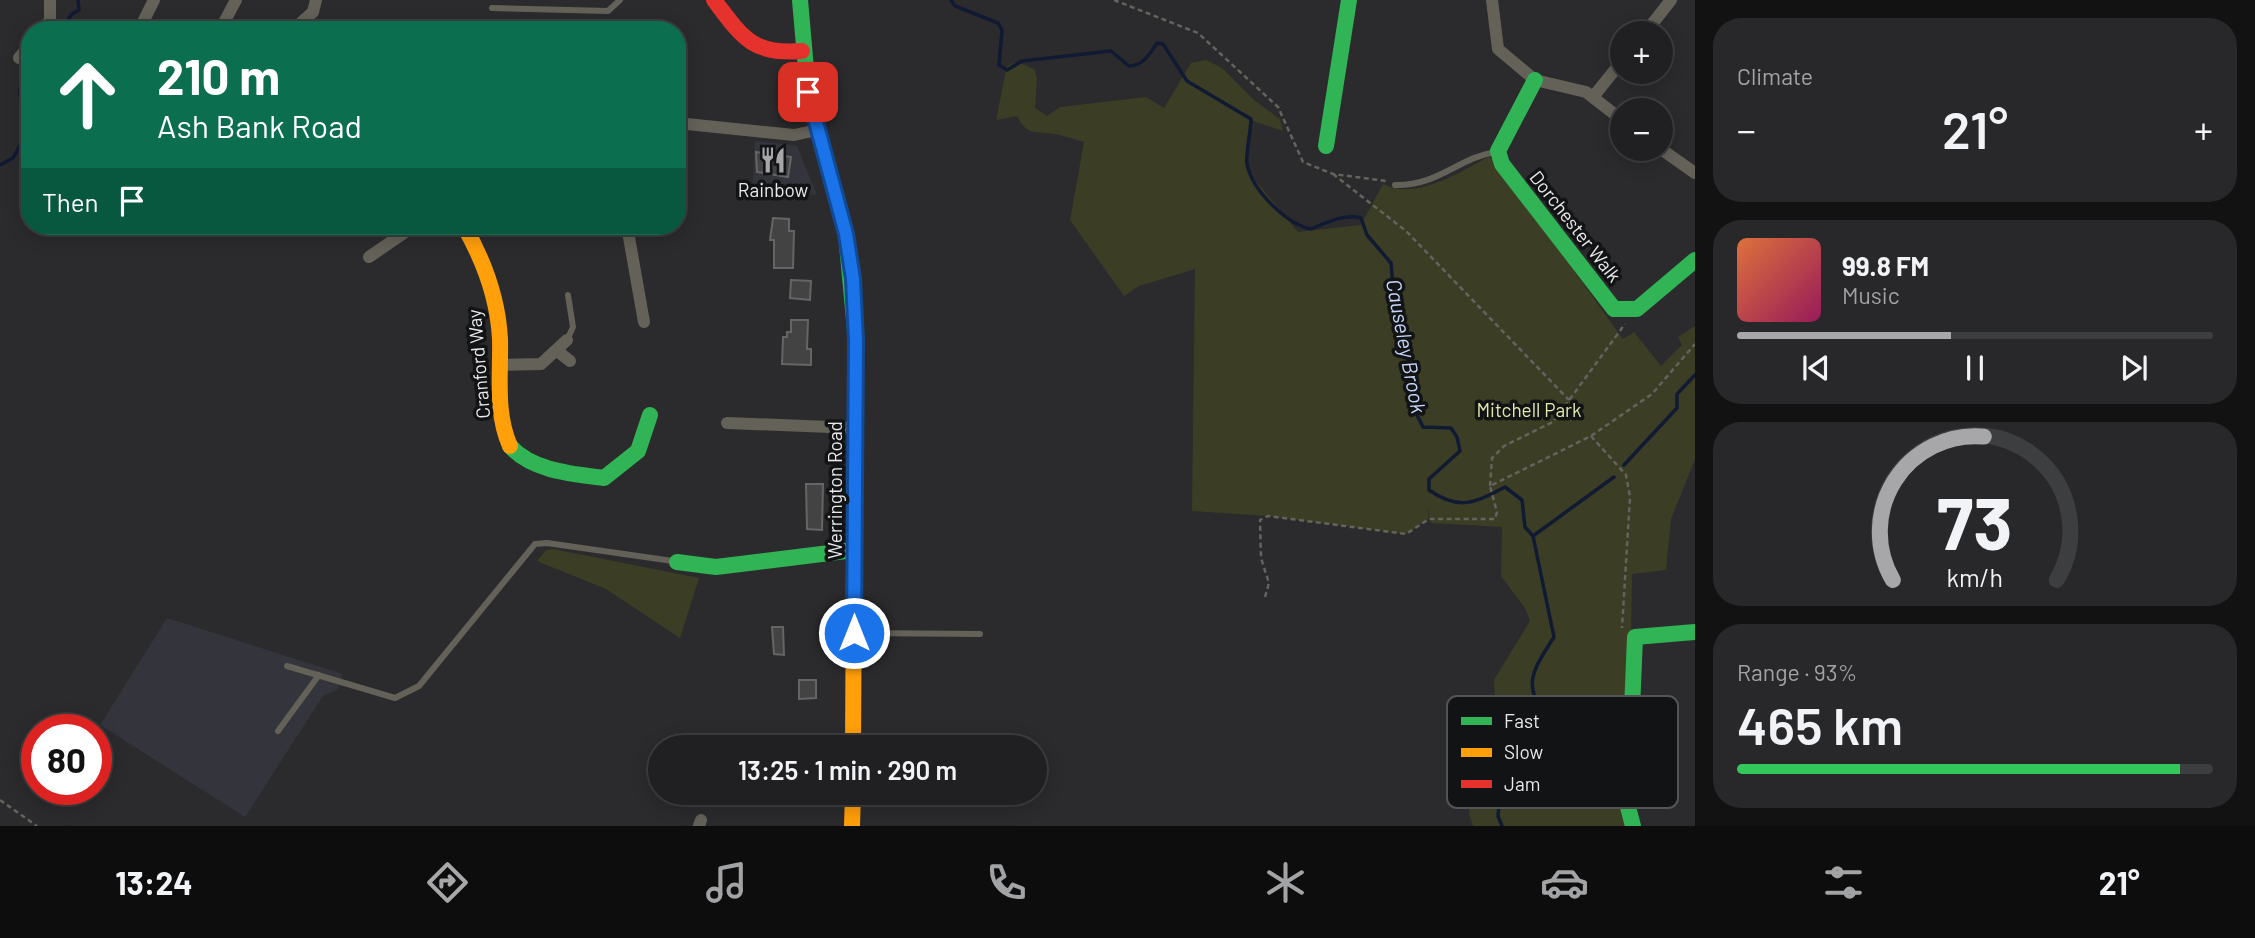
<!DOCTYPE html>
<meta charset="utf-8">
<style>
body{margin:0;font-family:Barlow,sans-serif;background:#28282a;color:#f1f3f6;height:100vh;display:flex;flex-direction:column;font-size:26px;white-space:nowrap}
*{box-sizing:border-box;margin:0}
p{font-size:23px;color:#a2a3a5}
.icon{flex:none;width:38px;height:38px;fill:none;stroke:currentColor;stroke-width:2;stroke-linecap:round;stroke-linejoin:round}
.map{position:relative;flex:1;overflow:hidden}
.drawer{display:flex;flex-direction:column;gap:18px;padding:18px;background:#121213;width:560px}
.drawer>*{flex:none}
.banner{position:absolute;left:21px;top:21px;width:665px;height:214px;border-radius:28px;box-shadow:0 4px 18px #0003,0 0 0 2px #3d3e40;background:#0b6e4f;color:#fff;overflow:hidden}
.buttons{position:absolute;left:1610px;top:21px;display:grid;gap:14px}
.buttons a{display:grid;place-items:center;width:63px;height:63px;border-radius:50%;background:#202022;box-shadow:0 4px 18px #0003,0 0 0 2px #3d3e40;font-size:35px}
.speed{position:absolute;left:21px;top:714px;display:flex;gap:14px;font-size:35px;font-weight:700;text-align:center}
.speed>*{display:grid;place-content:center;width:91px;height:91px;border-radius:50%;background:#202022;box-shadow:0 4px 18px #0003,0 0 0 2px #3d3e40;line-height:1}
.speed .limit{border:10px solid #d22;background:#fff;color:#111}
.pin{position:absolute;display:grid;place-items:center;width:60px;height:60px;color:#fff;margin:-30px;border-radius:14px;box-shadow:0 4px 10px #0006}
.me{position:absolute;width:77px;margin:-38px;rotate:0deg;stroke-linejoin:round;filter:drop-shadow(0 0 5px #0008)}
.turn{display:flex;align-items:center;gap:24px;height:147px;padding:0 21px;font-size:32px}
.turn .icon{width:91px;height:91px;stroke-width:2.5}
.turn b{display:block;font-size:49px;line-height:60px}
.then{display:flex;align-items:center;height:66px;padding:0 21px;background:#0003;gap:14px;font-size:26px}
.big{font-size:52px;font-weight:600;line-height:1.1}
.drawer .widget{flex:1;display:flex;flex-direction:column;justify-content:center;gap:10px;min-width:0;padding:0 24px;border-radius:28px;background:#28282a}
.drawer .dial{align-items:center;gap:0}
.dial svg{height:182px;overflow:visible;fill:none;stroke:#3d3e40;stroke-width:7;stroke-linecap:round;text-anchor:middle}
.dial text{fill:#f1f3f6;stroke:none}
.song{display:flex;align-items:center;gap:21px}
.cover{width:84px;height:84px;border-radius:10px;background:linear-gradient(135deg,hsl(20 70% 55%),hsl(330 70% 35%))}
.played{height:7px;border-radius:4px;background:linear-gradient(90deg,#a7a7aa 45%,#3d3e40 45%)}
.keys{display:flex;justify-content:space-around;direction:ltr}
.heat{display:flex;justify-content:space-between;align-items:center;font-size:38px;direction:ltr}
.charge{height:10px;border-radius:5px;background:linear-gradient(90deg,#34c759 93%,#3d3e40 0)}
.trip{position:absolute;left:648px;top:735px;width:399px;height:70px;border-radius:35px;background:#202022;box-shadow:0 4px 18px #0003,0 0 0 2px #3d3e40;font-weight:600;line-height:70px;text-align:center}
.dock{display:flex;height:112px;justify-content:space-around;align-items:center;background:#0d0d0e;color:#a2a3a5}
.dock .icon{width:49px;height:49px}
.dock .active{color:#a7a7aa}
.dock b{font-size:32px;color:#f1f3f6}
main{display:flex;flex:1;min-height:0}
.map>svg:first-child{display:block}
.built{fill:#33343c}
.green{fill:#3b3e24}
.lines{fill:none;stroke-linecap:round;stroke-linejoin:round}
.stream{stroke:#101a32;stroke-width:3.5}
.building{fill:#434344;stroke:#656566;stroke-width:2}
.path{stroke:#65635e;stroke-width:2.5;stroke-dasharray:5 3.5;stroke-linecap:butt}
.lane{stroke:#646158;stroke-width:6}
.street{stroke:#646158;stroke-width:12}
.fast{stroke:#30b455;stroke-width:16}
.slow{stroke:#ff9f0a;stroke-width:16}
.jam{stroke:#e5322d;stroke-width:16}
.route-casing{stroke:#114b97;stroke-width:18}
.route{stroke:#1a73e8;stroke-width:12}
.labels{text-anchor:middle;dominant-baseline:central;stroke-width:7;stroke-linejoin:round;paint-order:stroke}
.poi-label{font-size:19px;fill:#eaeaed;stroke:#121314}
.street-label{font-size:19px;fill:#eaeaed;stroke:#121314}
.park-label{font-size:19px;fill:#e1eaaa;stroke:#121314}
.water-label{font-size:21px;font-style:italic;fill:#c7d7f9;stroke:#121314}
.key{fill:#121314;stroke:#535455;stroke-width:2}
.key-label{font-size:19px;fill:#eaeaed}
</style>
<main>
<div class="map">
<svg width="1695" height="826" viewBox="0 0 1695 826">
<rect width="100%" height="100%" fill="#2b2b2d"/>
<!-- built -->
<path class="built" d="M755,141L797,146L817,195L752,192Z
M167,618L343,674L338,689L323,696L245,817L100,725Z"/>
<!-- green -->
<path class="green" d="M1206,60L1222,68L1254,100L1280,119L1283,131L1251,120L1246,163L1255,180L1298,232L1361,225L1383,184C1415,201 1459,173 1488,157L1494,159L1623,339L1634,332L1661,366L1682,345L1678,337L1695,326V459L1671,519L1666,570L1632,574L1628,826H1473L1469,814L1473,788L1495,700L1494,680L1530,621L1525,608L1501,576L1502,527L1431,523L1427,505L1429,519L1406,534L1268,516L1192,511L1195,269L1139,286L1124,296L1070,220L1084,142C1074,139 1065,136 1055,134C1035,131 1027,136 1017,116L996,120L1007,66L1017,62L1034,69L1037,78L1035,108L1047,116L1060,107L1146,97L1164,108L1191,63Z
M553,549L699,578L680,638L606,589L537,561L546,550Z"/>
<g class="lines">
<!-- stream -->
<path class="stream" d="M951,0L955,6L998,23L1002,30L999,65L1007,70L1022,61L1111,51L1129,66C1144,65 1149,55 1157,43L1163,44L1187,81L1251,119C1251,130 1245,157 1247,164C1252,190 1286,224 1311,229C1325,223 1346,213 1361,218L1367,235L1391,263L1394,299L1404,326L1414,409L1423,427L1451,428L1457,437L1460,451L1429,479V490C1459,511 1475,503 1505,487L1522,500L1525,527L1533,536L1554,637C1534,669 1521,684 1546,717L1556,713L1561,734L1534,750L1504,758L1498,816L1502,826
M61,30L72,14L79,10L78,0
M30,71C19,84 14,97 30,110
M0,165L13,158L30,128
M1624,465L1677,408V394L1695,375
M1533,536L1614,477"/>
</g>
<!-- building -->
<path class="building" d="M756,152L791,157L788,177L757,172Z
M773,218L789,219V231H794L793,268H774V240H770Z
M791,280L811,281L810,300L790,298Z
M791,320H808L807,349H811V365L782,364L783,337H787V332H791Z
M806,484H823L822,530L807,529Z
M772,627H783L784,655L774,654Z
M799,680H816V698L799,699Z"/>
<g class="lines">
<!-- path -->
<path class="path" d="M1114,0L1198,33L1278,107L1303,162L1333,174L1386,181
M1333,174L1406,231L1569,400
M1591,436L1626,475L1630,497L1622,628
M1490,486L1492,458L1504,446L1553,422L1625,324
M1265,597L1269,583L1261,558L1260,520L1268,516L1406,534L1429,519H1495L1497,512L1490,486L1591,436L1652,394L1695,344
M1612,782L1613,764
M0,800L37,826"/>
<!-- lane -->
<path class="lane" d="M492,8L608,11L620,0
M1395,185C1439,186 1459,157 1496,152
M567,340L573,327L568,295
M859,633L980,634
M287,666L395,698L419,686L535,544L547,543L673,561
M278,731L319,675"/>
<!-- street -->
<path class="street" d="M1492,0L1498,49L1535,80L1586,92L1622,120
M42,30L50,20V0
M139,30L154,0
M220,30L236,0
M293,30L313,12L316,0
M1645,33L1671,0
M19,58L30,45
M1593,97L1622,61
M677,123L794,135L817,130
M1661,149L1695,173
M627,226L644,322
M369,257L414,226
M556,350L570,361
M499,365L541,364L567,340
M727,423L855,428
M699,826L701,820"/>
<!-- fast -->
<path class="fast" d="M800,0L808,92L846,234L856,341L854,567
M1535,80L1498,151L1502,164L1614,309H1637L1695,260
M1326,146L1349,0
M510,446C532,471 573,474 604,478L638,451L650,415
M677,562L716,567L854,550
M1633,826L1628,807L1635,637L1695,632"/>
<!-- slow -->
<path class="slow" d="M464,226C484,261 498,299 500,339C501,374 495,413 510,446
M853,747L854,567
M852,826L853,793"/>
<!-- jam -->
<path class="jam" d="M714,0C742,37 752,55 802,51"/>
</g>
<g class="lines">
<!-- route casing -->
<g class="route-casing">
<path id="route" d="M808,92L846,234L853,279L856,341L854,633"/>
</g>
<!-- route -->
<use href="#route" class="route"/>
</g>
<!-- icons -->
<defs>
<g id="restaurant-bare" transform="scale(2.1)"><path d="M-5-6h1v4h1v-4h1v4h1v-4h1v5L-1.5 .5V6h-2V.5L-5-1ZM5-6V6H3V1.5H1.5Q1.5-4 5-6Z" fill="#a7a7aa" stroke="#121314" stroke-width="2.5" paint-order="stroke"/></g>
</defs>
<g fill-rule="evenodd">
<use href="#restaurant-bare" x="773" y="160"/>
</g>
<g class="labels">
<!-- poi labels -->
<g class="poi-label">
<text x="773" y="189">Rainbow</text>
</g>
<!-- street labels -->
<g class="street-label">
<text transform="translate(1576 226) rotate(52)">Dorchester Walk</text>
<text transform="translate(478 364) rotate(-95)">Cranford Way</text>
<text transform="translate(834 490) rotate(-90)">Werrington Road</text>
</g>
<!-- park labels -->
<g class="park-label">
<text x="1529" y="409">Mitchell Park</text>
</g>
<!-- water labels -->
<g class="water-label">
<text transform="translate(1407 346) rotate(79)">Causeley Brook</text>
</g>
</g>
<!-- legend -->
<rect x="1447" y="696" width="231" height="112" rx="10" class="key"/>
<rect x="1461" y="717" width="31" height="8" fill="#30b455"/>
<rect x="1461" y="748" width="31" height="9" fill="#ff9f0a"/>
<rect x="1461" y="780" width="31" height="8" fill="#e5322d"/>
<g class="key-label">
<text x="1504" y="728">Fast</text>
<text x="1504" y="759">Slow</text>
<text x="1504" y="791">Jam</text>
</g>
</svg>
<div class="buttons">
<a>+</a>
<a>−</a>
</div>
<div class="speed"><div class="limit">80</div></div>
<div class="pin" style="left:808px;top:92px;background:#d93025"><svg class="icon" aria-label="arrive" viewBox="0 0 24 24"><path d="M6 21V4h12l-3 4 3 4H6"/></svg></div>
<svg class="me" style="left:854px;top:633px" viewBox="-20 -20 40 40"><circle r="17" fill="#1a73e8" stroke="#fff" stroke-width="3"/><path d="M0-11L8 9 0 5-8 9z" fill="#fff"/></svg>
<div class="trip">13:25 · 1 min · 290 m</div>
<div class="banner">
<div class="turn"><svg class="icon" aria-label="ahead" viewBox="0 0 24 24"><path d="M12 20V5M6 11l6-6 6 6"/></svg><div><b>210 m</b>Ash Bank Road</div></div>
<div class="then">Then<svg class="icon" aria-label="arrive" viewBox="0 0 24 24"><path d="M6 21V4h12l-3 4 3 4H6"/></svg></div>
</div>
</div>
<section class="drawer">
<div class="widget"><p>Climate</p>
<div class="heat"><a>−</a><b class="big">21°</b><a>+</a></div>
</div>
<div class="widget">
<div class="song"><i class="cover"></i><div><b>99.8 FM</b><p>Music</p></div></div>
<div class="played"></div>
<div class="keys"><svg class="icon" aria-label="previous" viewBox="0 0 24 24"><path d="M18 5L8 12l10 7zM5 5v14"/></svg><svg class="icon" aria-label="pause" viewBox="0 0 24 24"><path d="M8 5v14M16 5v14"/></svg><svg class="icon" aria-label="next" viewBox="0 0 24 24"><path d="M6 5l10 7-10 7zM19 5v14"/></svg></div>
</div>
<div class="widget dial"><svg viewBox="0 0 100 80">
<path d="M14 69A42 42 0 1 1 86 69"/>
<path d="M14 69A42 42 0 0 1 54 6" stroke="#a7a7aa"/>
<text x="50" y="56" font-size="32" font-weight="700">73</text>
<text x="50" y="72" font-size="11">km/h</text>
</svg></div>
<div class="widget"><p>Range · 93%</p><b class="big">465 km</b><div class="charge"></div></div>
</section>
</main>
<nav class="dock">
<b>13:24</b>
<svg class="icon active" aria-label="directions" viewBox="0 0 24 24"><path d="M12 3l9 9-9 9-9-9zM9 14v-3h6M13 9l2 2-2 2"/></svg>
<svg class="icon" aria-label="music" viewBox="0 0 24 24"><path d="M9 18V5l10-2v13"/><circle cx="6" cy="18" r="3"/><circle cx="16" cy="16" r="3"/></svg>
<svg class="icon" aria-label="phone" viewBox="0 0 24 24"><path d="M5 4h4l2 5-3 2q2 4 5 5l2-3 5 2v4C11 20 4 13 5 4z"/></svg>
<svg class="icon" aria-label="climate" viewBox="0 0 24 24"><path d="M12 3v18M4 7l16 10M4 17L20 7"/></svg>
<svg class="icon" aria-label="car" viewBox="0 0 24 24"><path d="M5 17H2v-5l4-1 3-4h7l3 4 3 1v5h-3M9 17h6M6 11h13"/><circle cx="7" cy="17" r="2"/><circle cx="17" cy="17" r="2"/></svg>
<svg class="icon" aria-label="filters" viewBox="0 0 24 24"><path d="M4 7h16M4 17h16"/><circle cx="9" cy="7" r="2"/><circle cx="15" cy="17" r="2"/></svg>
<b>21°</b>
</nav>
